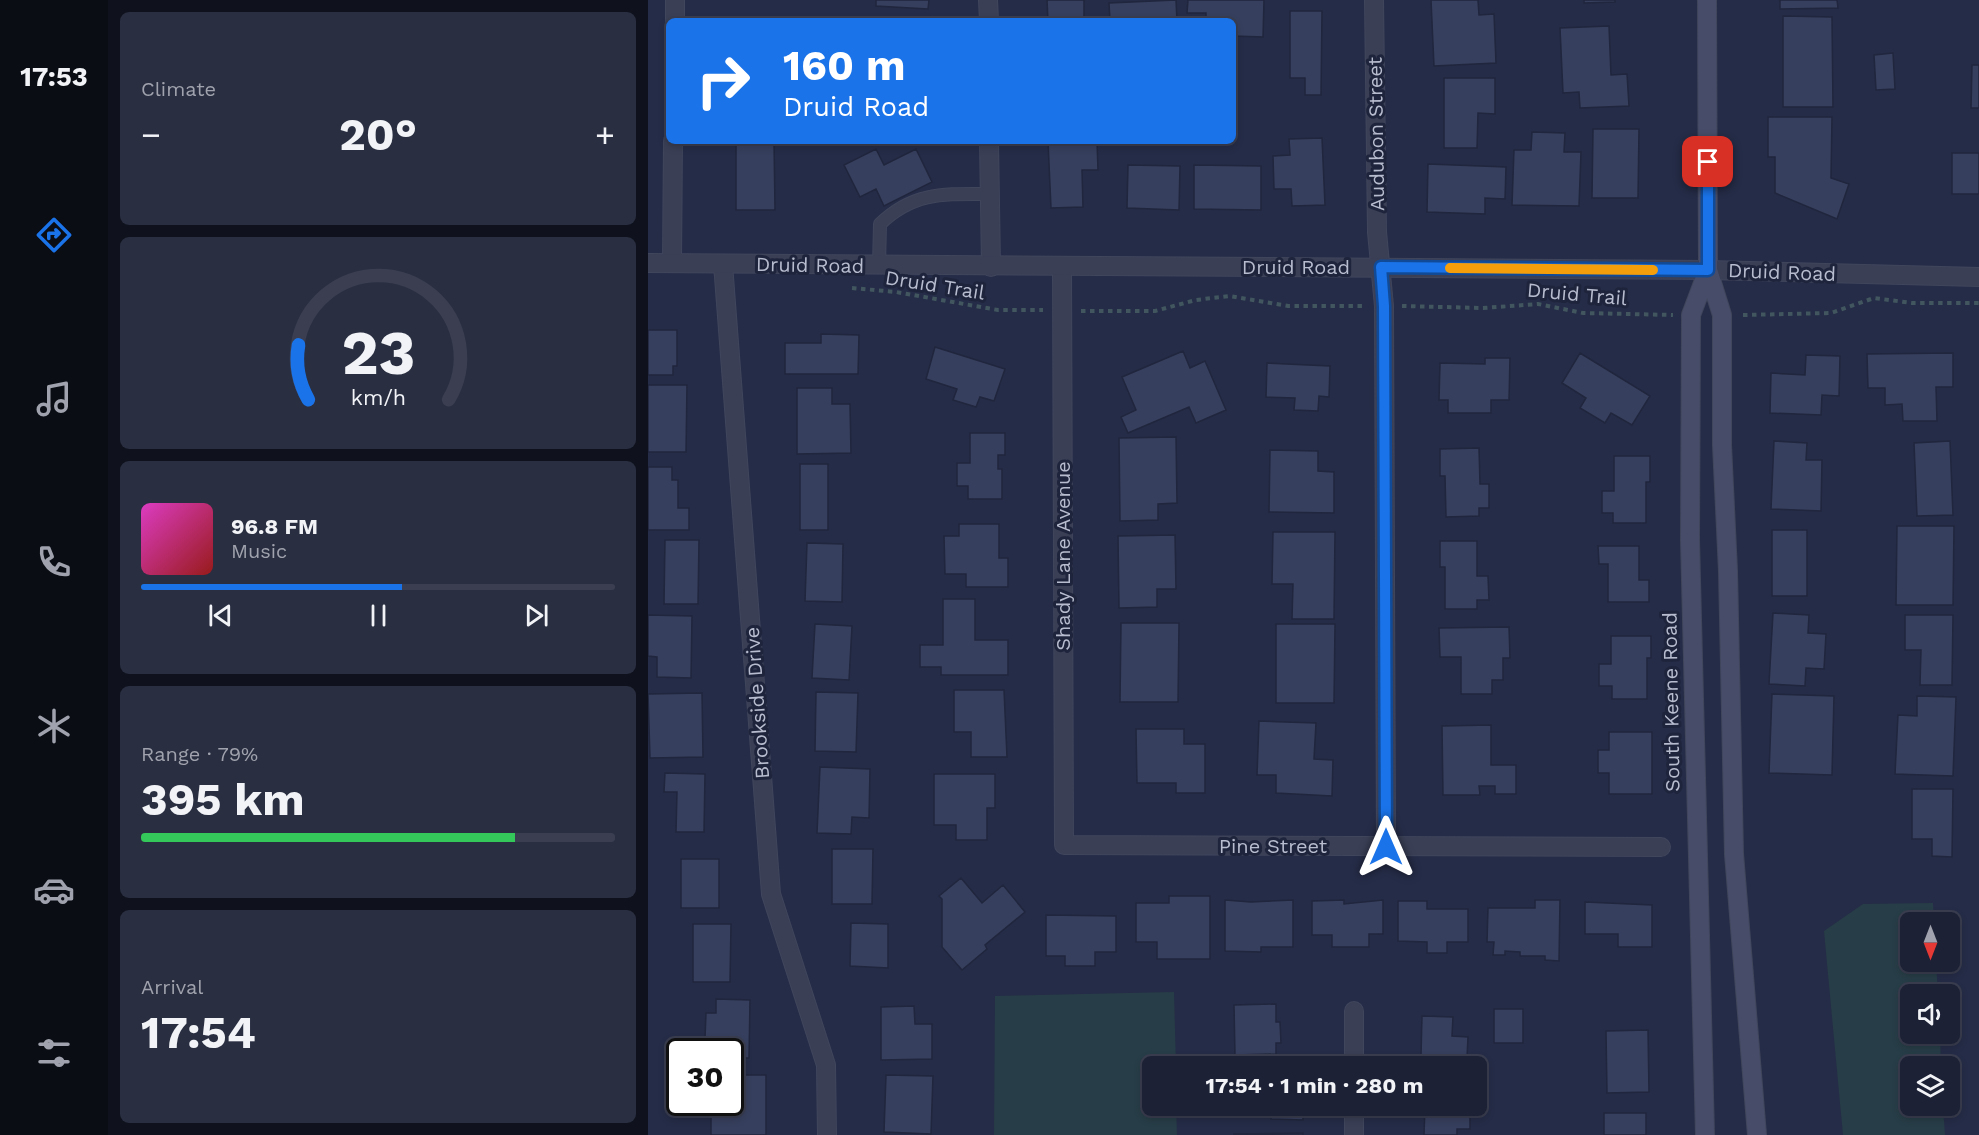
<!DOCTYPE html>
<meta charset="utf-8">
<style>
body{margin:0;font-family:"Work Sans",sans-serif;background:#292e41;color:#f1f3f6;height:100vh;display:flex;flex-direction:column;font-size:22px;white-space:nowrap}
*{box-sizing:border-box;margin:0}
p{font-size:20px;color:#a0a3ad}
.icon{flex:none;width:33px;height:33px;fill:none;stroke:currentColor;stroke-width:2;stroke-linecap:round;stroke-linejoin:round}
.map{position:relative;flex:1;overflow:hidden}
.panel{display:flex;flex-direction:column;gap:12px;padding:12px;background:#0f121d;width:540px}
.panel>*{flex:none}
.hud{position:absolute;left:18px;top:18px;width:570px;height:126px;border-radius:9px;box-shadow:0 3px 9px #0003,0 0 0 2px #3a3e50;background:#1a73e8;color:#fff;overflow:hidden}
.needle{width:39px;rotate:180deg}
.controls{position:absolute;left:1252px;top:912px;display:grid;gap:12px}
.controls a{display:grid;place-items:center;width:60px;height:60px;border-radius:9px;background:#1c2135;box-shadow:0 3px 9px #0003,0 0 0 2px #3a3e50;font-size:30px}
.speed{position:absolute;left:18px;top:1038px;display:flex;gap:12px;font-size:30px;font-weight:700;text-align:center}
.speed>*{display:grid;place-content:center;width:78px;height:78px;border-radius:50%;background:#1c2135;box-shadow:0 3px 9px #0003,0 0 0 2px #3a3e50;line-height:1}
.speed .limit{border:3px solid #111;border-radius:9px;background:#fff;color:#111}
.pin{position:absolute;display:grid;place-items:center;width:51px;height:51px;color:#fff;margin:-26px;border-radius:12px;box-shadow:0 3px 9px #0006}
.me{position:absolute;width:66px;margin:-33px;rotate:0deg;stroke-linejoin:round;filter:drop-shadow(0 0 4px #0008)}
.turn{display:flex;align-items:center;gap:21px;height:126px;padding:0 18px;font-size:27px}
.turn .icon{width:78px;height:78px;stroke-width:2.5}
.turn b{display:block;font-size:42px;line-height:51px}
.big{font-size:45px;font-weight:700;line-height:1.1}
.panel .card{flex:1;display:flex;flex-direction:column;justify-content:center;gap:9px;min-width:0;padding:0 21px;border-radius:9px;background:#292e41}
.panel .dial{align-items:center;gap:0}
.dial svg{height:156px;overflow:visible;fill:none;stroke:#3a3e50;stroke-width:7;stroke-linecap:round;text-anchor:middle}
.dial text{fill:#f1f3f6;stroke:none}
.song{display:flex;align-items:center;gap:18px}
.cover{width:72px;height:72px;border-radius:9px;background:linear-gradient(135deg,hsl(310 70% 55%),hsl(0 70% 35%))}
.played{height:6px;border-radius:3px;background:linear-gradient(90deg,#1a73e8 55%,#3a3e50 55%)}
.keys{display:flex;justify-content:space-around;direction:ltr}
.heat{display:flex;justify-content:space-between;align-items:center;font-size:33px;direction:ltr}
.charge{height:9px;border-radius:4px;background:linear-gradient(90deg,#34c759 79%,#3a3e50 0)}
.trip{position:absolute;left:494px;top:1056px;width:345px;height:60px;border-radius:9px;background:#1c2135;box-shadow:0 3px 9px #0003,0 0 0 2px #3a3e50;font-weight:700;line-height:60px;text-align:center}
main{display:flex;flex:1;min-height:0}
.tabs{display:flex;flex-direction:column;width:108px;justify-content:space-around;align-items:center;background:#0b0d15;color:#a0a3ad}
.tabs .icon{width:42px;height:42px}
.tabs .current{color:#1a73e8}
.tabs b{font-size:27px;color:#f1f3f6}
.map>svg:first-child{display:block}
.green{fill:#273d47}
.building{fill:#363f5d;stroke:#20263d;stroke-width:1.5}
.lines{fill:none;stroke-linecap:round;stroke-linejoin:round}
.service-casing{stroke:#40465c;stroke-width:14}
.minor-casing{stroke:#40465c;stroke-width:20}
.tertiary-casing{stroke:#40465c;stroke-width:20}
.secondary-casing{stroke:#40465c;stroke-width:20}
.path{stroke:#41565f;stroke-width:4;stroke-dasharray:4.5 4.5;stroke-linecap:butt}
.service{stroke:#3a3f56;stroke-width:12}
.minor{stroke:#3a3f56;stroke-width:18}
.tertiary{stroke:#3a3f56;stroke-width:18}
.secondary{stroke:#474d69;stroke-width:18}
.route-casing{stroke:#114b97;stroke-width:15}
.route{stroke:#1a73e8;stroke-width:10}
.slow{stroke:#f59e0b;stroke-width:10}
.labels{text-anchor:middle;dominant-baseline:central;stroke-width:6;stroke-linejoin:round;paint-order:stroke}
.street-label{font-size:20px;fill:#b8bccf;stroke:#1e243b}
</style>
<main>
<nav class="tabs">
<b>17:53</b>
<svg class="icon current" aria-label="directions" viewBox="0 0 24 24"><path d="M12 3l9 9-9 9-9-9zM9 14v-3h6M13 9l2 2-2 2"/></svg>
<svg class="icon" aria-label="music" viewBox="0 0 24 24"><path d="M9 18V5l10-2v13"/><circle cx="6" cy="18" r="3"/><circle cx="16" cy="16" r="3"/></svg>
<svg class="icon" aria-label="phone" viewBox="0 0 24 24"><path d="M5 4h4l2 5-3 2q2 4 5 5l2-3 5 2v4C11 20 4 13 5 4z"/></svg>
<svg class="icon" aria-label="climate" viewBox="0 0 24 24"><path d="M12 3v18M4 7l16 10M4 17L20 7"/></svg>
<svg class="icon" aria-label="car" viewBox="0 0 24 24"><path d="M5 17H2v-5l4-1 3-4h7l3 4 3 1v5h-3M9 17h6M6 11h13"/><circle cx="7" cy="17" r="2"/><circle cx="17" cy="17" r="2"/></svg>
<svg class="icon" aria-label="filters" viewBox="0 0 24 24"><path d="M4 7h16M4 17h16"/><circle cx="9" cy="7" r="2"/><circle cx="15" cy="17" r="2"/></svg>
</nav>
<section class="panel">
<div class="card"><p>Climate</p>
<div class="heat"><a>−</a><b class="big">20°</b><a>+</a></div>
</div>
<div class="card dial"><svg viewBox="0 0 100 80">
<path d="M14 69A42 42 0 1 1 86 69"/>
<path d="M14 69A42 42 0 0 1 9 41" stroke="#1a73e8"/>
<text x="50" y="56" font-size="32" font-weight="700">23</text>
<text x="50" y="72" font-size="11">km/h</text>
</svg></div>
<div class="card">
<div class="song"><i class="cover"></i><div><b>96.8 FM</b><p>Music</p></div></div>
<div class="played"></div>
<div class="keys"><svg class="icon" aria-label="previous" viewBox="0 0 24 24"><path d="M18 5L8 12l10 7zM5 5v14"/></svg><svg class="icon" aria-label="pause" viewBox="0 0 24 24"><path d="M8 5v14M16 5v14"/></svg><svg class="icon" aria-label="next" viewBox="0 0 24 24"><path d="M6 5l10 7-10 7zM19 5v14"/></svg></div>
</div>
<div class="card"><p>Range · 79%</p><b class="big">395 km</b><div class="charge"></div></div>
<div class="card"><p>Arrival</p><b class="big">17:54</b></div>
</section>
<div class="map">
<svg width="1331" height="1135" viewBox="0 0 1331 1135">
<rect width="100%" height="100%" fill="#252c47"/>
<!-- green -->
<path class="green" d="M1285,903L1286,922H1263V962H1288L1290,994H1263V1034H1292L1293,1066H1263V1106H1295L1297,1135H1195L1176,931L1215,904Z
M526,992L528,1066H504V1106H528L529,1135H346L347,996Z"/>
<!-- building -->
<path class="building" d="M228,0H281L280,9L228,6Z
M399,0H436V21H400Z
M528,0L529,21H462L461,3Z
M540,0H616L615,37L585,36V21H558V13H539Z
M783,0H830L831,15L846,14L848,63L786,66Z
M936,0H967V2L936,3Z
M1132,0H1189L1190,8L1132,9Z
M642,11H674L673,95H657V78H642Z
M1135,16L1184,17L1185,107H1135Z
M961,26L963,75L979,74L981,106L932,108L931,92L915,93L912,28Z
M1245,53L1247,89L1228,90L1226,55Z
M1324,65H1331V108H1323Z
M796,78H847V114L830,113L829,148H796Z
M1120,117H1184L1183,178L1201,184L1189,219L1127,193V157H1120Z
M945,129H991L990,198H944Z
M884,132L917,133L916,152H933L931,206L864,205L866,150H883Z
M674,138L677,205L644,206L643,189H626L625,156L642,155L641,139Z
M88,141H126L127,210H88Z
M400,141H449L450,170H434L435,207L403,208Z
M228,149L236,165L268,149L284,182L236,206L228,189L212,197L196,165Z
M1304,153H1331V194H1304Z
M780,164L858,167L857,199L837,198V214L779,212Z
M480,165L532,166L531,210L479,208Z
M546,165L613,166V210L546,209Z
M0,330H29V366H25V375H0Z
M173,334L211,335L210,374H137V343H173Z
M287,347L357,369L346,401L332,397L328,407L305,400L309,389L278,379Z
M535,351L542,368L557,361L578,410L548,423L541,407L480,433L473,417L488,410L474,377Z
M932,353L1002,396L984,425L963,413L957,423L932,408L938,398L914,383Z
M1305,353V387H1288L1289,421H1255L1254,404L1237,405V388H1220L1219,354Z
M1158,355L1192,356L1191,396L1174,395L1173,415L1122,413L1123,373L1157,375Z
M837,358H862L861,400H843V413H800V400H791L792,363L837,364Z
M619,363L682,366L681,397L671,396L670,411L646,410L647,398L618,397Z
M0,385H39L38,452H0Z
M149,388H184V404H202L203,453L149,454Z
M322,433H357V455H350V469H354V499H320V486H309V463H322Z
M528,437L529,503L510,504V520L472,521L471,438Z
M1126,441L1159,443L1158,460H1174L1173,511L1123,509Z
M1302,441L1305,515L1269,516L1266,443Z
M831,448L832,484H841V508H831V516L798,517L797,476H792V449Z
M622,450L670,451V471L686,472V513L621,512Z
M966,456H1002V482H998V523H965V513H954V491H966Z
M152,464H180V530H152Z
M0,467H24V480H30V508H41V530H0Z
M311,524H351V558H360V587H318V574H297L296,536H311Z
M1249,526H1306L1305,605H1248Z
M1124,530H1159V596H1124Z
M625,532H687L686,619H644L645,584H624Z
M527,535L528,589H509V607L471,608L470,536Z
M17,540H51L50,604H16Z
M792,541H829V576H840L841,600H829V609H797V567H792Z
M159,543L195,544L194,602L157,601Z
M950,546H991V580H1001V602H960V564H951Z
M295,599H327V640H360V675H293V667H272V645H295Z
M1125,613L1161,615L1160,633L1178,634L1176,669L1158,668L1157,686L1121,684Z
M0,615L44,616L43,678L9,677V657L0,656Z
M1257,615H1305L1304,685H1272L1273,650H1257Z
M473,623H531L530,702H472Z
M167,624L204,626L201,680L164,678Z
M628,624H687L686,703H628Z
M861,627L862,658H855V680H844V694H813V657H792L791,628Z
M963,636H1003V658H999V699H964V686H951V664H963Z
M306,690H356L359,757H323V732H306Z
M168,692L210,693L208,752L167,751Z
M54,693L55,757L2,758L0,694Z
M1124,694L1186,696L1184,775L1121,773Z
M1269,696L1308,697L1305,776L1247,774L1250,715L1269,716Z
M611,721L668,723L666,759L685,760L684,796L628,793V775H609Z
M843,725V765H868V794H847V786H831L832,795H795L794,726Z
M488,729H536V744H557V793H528V783H489Z
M961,732H1004V794H961V773H950V750H961Z
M172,767L222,769L221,818L204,817L203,834L169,833Z
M17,773L57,774L56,832H28L29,792H16Z
M286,774H347V808H339V840H308V825H286Z
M1264,789H1305L1304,857L1284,856V839H1264Z
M184,849H225L224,904H184Z
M33,859H71V908H33Z
M313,878L334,903L355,885L377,912L337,945L339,949L314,970L294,947V899L291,896Z
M521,896H562V959H509V942H488V903H521Z
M577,900L603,902L645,900V947H613V952L577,951Z
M696,900V904L735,900V934H721V947H684V935H664V901Z
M887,900H912L911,961L897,960V956H872V952L857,951V955H845L846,942H839L840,908H887Z
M750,901H779V909H820V942H799V953H779V942L750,941Z
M937,902L1004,905V947H970V934H937Z
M398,915L468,916V952H447V966H417V956H398Z
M203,923L240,924V968L202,966Z
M45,924H83L82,982H45Z
M68,999L102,1000L101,1058H82V1052H68V1039L57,1038L58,1013H68Z
M628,1004V1022H632L633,1043H628V1054L587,1055L586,1005Z
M266,1006L267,1024H284V1059L233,1060V1007Z
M846,1009H875V1043H846Z
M774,1016L805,1017L804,1036L820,1037L819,1057L773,1055Z
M1000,1030L1001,1092L959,1093L958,1031Z
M82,1075H118V1135H63V1102H82Z
M238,1075L285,1076L283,1134L236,1132Z
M828,1075H835V1096H828Z
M623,1106H655V1120L623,1119Z
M777,1106H822V1129H809V1135H776Z
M956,1113H998V1135H956Z
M655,1133V1135L585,1134Z"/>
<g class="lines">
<!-- service casing -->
<g class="service-casing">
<path id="service" d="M231,266L232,224C266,191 298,194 342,194"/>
</g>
<!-- minor casing -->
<g class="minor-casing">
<path id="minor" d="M340,0L341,21
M726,0L729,232L736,306L738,847
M27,21V0
M341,141L343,267
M24,263L25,141
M75,264L123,894L178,1065L179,1135
M414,267L416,845L1013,847
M706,1011V1066
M706,1106V1135"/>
</g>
<!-- tertiary casing -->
<g class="tertiary-casing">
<path id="tertiary" d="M0,263L1060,270L1331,277"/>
</g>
<!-- secondary casing -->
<g class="secondary-casing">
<path id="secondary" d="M1059,0L1060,270L1074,315V445L1080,571L1086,854L1109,1135
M1057,1135L1042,540L1043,315L1060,270"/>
</g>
<!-- path -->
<path class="path" d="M204,288L248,292L350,310H395
M754,306L835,308L890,304L935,313L1025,315
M433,311H507L548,300L581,296L640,306H717
M1095,315L1183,313L1226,298L1264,303H1331"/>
<!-- service -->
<use href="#service" class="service"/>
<!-- minor -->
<use href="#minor" class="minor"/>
<!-- tertiary -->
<use href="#tertiary" class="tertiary"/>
<!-- secondary -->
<use href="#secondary" class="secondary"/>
</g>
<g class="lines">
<!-- route casing -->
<g class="route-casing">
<path id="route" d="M738,847L736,306L733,267L1060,270V162"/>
</g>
<!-- route -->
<use href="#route" class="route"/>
<!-- slow -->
<path class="slow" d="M802,268L1005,270"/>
</g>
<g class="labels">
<!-- street labels -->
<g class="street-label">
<text transform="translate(728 134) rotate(-91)">Audubon Street</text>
<text transform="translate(162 265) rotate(1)">Druid Road</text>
<text x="648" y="267">Druid Road</text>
<text transform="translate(1134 272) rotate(2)">Druid Road</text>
<text transform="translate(287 285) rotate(9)">Druid Trail</text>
<text transform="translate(929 294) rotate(5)">Druid Trail</text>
<text transform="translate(415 556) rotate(-90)">Shady Lane Avenue</text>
<text transform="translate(1023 702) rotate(-91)">South Keene Road</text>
<text transform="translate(109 703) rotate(-94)">Brookside Drive</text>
<text x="625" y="846">Pine Street</text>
</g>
</g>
</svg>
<div class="controls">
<a><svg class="needle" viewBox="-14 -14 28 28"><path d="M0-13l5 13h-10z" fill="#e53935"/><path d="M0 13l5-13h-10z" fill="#a0a3ad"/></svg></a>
<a><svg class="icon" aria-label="sound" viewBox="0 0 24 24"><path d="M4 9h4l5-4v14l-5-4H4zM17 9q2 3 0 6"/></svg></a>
<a><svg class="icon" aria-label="layers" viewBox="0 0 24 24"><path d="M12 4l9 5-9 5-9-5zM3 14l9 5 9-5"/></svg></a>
</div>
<div class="speed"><div class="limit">30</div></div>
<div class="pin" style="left:1060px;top:162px;background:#d93025"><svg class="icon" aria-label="arrive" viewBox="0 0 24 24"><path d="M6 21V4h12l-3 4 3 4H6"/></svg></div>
<svg class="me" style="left:738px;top:847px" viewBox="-20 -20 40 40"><path d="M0-17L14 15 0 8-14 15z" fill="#1a73e8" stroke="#fff" stroke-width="4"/></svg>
<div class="trip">17:54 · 1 min · 280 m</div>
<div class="hud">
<div class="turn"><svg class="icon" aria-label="right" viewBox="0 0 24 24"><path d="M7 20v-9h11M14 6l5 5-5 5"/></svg><div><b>160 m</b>Druid Road</div></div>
</div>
</div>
</main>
